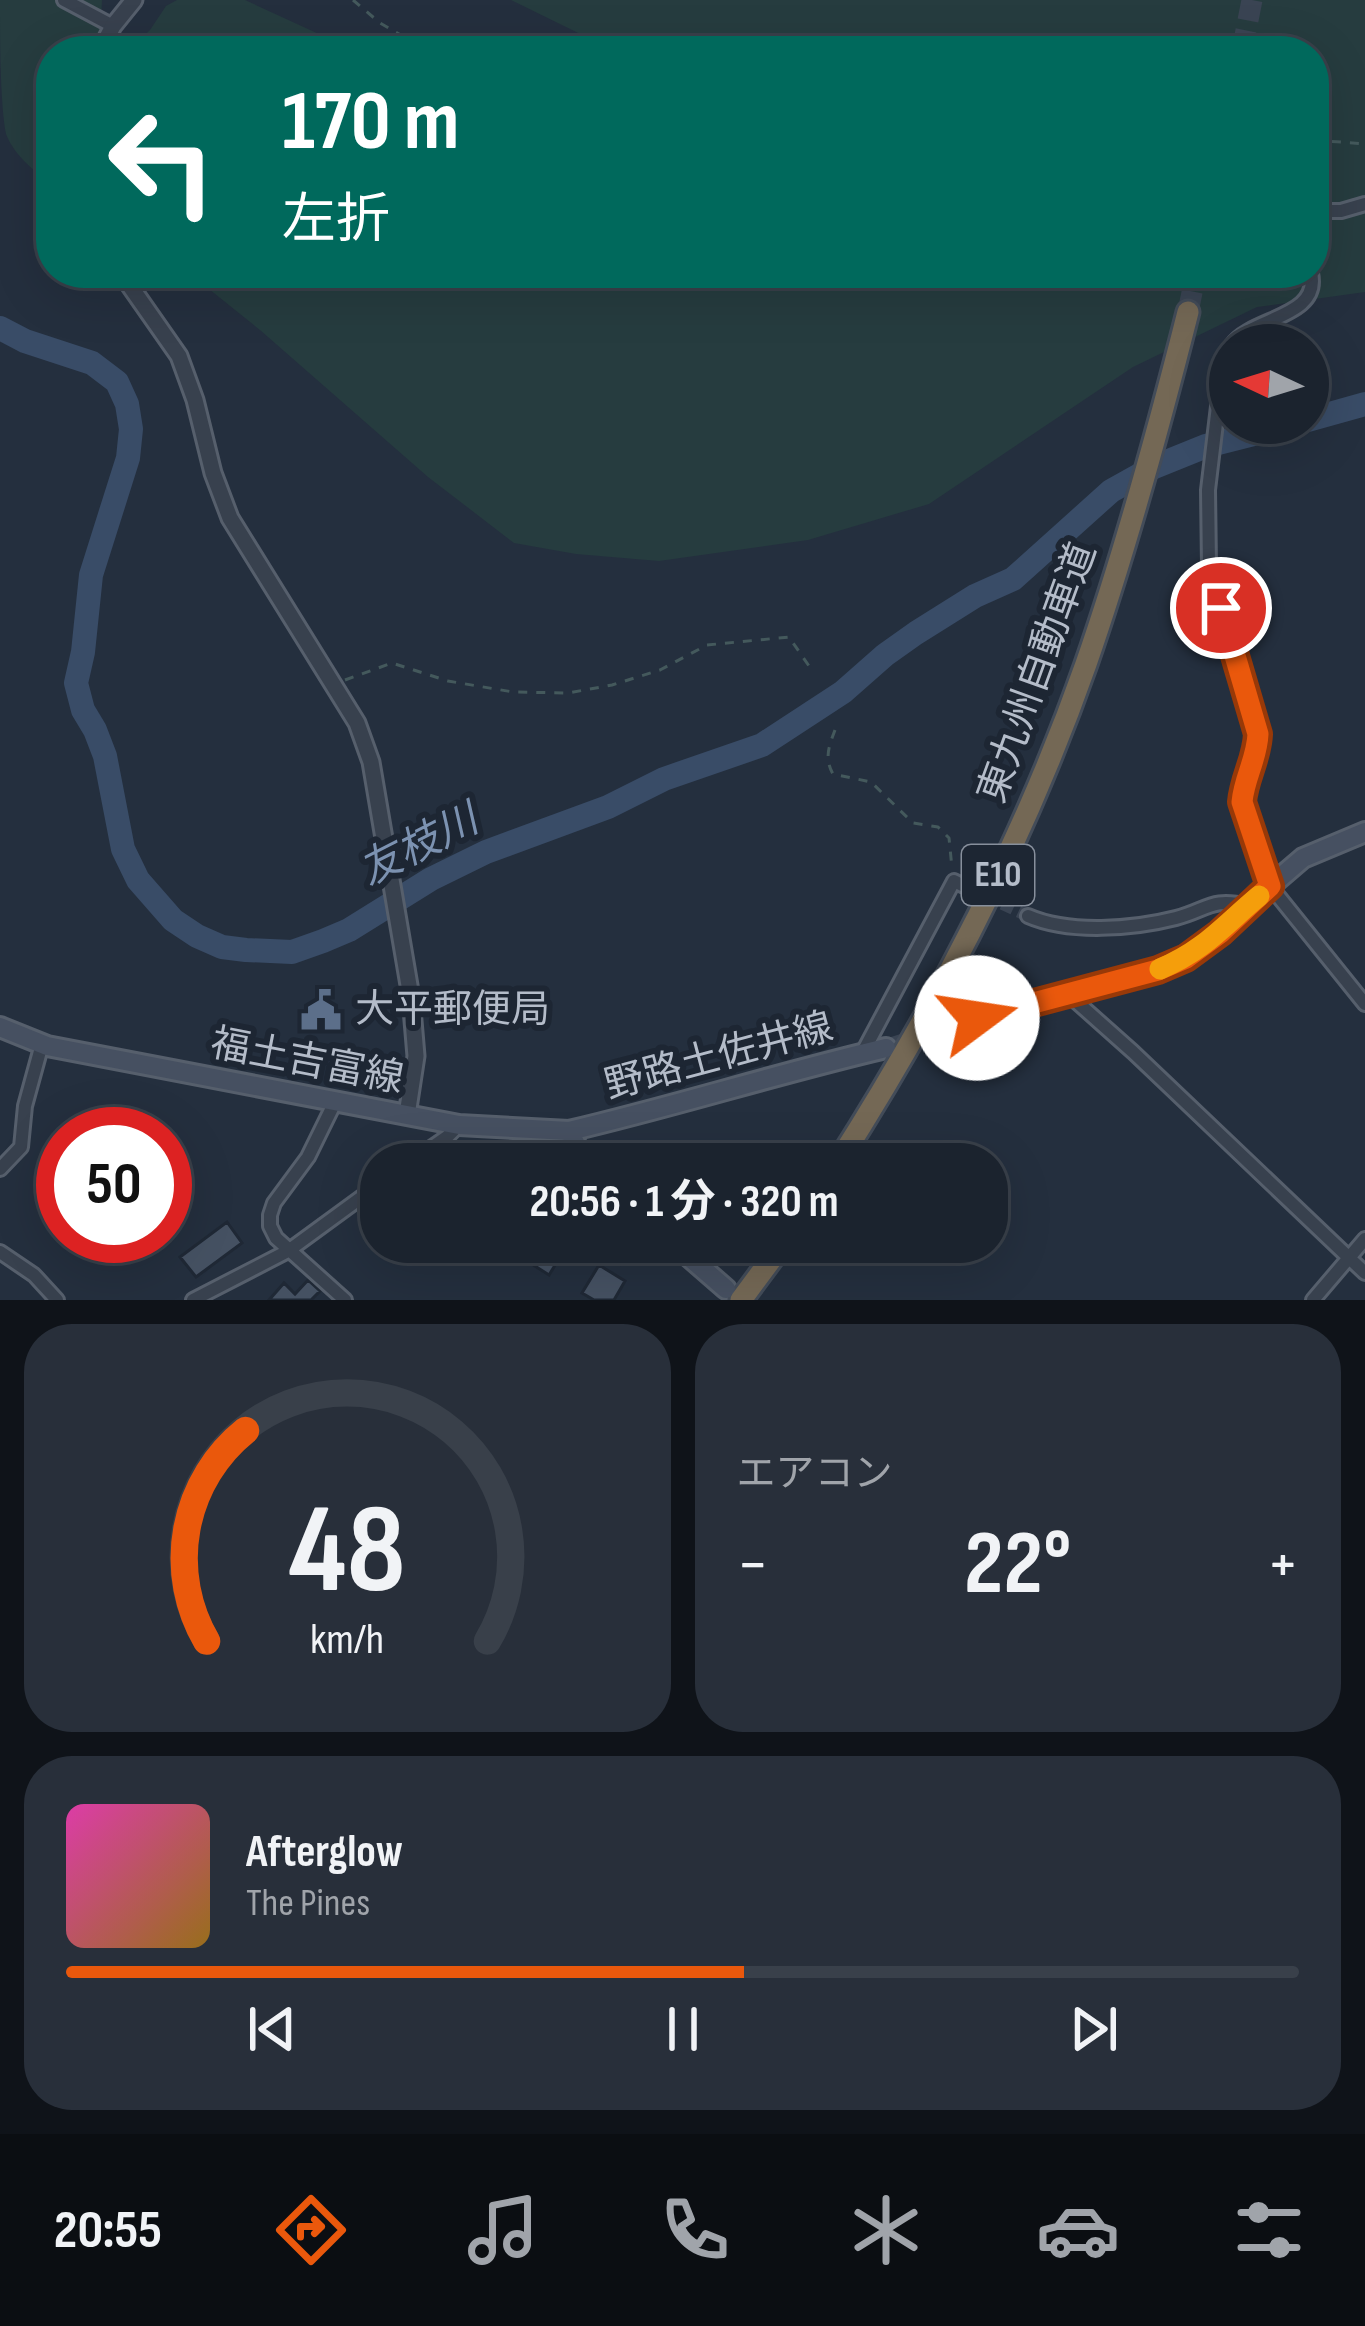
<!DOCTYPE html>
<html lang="ja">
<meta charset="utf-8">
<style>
body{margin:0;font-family:"Sofia Sans Condensed","Noto Sans JP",sans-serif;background:#282f3a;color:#f1f3f6;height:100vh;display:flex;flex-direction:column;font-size:45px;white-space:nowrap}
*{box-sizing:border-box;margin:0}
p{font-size:39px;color:#a0a4aa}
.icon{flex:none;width:66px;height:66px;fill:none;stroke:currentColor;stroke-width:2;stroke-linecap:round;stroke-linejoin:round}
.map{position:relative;height:1300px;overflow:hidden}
.side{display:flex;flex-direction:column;gap:24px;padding:24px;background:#0f1319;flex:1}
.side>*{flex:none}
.banner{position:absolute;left:36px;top:36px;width:1293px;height:252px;border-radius:48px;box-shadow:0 12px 48px #0002,0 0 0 3px #39404a;background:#00695c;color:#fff;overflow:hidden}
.needle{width:78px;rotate:274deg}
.buttons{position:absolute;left:1209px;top:324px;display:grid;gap:24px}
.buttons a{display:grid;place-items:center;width:120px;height:120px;border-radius:50%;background:#1b232e;box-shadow:0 12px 48px #0002,0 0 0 3px #39404a;font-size:60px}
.speed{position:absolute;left:36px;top:1107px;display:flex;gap:24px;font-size:60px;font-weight:700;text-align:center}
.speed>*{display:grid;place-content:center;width:156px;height:156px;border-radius:50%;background:#1b232e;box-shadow:0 12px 48px #0002,0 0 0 3px #39404a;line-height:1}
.speed .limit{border:18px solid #d22;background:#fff;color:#111}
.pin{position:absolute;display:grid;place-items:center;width:102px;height:102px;color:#fff;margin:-51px;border:6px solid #fff;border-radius:50%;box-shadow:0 3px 12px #0007}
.me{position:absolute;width:132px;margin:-66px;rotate:76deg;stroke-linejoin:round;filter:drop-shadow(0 0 9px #0008)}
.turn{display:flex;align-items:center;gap:42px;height:252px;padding:0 48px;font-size:54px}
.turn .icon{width:156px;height:156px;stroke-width:2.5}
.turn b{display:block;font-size:84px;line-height:102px}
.big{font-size:90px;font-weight:700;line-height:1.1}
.side .card{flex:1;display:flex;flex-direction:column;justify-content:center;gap:18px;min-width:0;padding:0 42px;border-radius:48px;background:#282f3a}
.side .dial{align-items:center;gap:0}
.dial svg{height:312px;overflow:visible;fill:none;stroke:#39404a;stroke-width:7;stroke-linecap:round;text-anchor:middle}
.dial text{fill:#f1f3f6;stroke:none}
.song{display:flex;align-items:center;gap:36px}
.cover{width:144px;height:144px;border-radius:18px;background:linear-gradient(135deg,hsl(320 70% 55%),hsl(40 70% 35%))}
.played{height:12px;border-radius:6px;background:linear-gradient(90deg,#ea580c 55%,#39404a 55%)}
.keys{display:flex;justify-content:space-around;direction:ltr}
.heat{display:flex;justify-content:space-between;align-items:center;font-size:66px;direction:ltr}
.side .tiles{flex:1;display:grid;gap:24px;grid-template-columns:1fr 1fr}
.card:last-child{grid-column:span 2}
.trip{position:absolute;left:360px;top:1143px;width:648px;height:120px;border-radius:48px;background:#1b232e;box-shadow:0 12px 48px #0002,0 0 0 3px #39404a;font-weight:700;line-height:120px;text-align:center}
.tab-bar{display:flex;height:192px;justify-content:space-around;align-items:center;background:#0b0e12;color:#a0a4aa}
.tab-bar .icon{width:84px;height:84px}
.tab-bar .on{color:#ea580c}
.tab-bar b{font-size:54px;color:#f1f3f6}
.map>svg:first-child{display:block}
.green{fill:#263c3f}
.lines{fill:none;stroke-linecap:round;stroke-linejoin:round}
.river{stroke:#394c67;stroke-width:24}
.building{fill:#455162;stroke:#1f2835;stroke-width:3}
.minor-tunnel{stroke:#3a4453;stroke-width:12;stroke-dasharray:12 6;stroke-linecap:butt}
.secondary-tunnel{stroke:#3a4453;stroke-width:18;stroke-dasharray:18 9;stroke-linecap:butt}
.motorway-tunnel{stroke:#3a4453;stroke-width:21;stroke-dasharray:21 10;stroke-linecap:butt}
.minor-casing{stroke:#565f6c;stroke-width:18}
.tertiary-casing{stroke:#565f6c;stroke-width:21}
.secondary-casing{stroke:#565f6c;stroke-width:24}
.motorway-casing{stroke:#434c59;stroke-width:27}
.path{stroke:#44595c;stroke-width:3;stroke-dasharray:9 9;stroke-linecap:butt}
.minor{stroke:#38414e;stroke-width:12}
.tertiary{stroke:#38414e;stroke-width:15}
.secondary{stroke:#465061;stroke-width:18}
.motorway{stroke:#746855;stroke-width:21}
.route-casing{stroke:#983908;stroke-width:30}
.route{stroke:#ea580c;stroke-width:21}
.slow{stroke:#f59e0b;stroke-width:21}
.labels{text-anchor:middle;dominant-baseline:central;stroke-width:12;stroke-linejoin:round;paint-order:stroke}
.shield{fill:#1d2633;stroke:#878f9c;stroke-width:3}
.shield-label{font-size:36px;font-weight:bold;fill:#b4bcc9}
.street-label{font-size:39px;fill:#b4bcc9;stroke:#1d2633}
.poi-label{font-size:39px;fill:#b4bcc9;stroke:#1d2633;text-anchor:start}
.water-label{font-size:42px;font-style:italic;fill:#7c92b1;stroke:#1d2633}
</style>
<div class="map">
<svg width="1365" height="1300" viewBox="0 0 1365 1300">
<rect width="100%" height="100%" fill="#242f3e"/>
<!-- green -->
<path class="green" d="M0,0H102L100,40L118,46H133L150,30L166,6L177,0H245L356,51H51V181C33,172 13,153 6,134C0,103 0,35 0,0Z
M511,0H1365V292L1257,307L1133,367L929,504L808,540L659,561L576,554L514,543L428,477L260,330L189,273H1314V51H615Z"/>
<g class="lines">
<!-- river -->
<path class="river" d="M0,328L25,341L92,363L117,382L127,404L131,429L128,458L91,575L83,652L76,683L83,710L95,730L105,756L123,849L138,880L173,920L197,936L222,947L246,950L292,952L323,941L349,930L431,879L486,852L608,807L664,779L762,745L843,692L885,655L916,633L975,596L1013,579L1111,491L1154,467L1206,446L1298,423
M1308,420L1365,404"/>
</g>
<!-- building -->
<path class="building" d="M227,1222L242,1243L196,1277L180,1257Z
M534,1242H551L544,1253L557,1262L549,1275L524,1259Z
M590,1242H615L627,1250L620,1264Z
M599,1265L625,1281L614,1300H594L582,1293Z
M308,1280L320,1291L311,1300H269L284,1283L295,1294Z"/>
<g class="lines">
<!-- minor-tunnel -->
<path class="minor-tunnel" d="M986,896L1028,916"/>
<!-- secondary-tunnel -->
<path class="secondary-tunnel" d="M886,1048L977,1019"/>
<!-- motorway-tunnel -->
<path class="motorway-tunnel" d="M1242,51L1252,0
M1188,312L1196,273"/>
<!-- minor casing -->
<g class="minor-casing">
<path id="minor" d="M64,0L113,26
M1314,211H1341L1365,204
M1232,345C1251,317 1321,318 1311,273
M1230,348L1224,356L1208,490L1209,566L1258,734C1257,759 1244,778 1242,803L1270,886L1365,1004
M1028,916C1069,934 1133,929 1176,918C1207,910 1212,897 1247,906
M1069,995L1133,1052L1365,1273
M862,1054L954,881L972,890
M335,1102L308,1157L274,1203L270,1215V1226L276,1238L345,1300
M408,1164L447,1137L459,1125
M0,1169L21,1147L25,1106L42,1044
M0,1252L34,1275L57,1300
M193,1300L288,1251L381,1183
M1313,1300L1365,1239"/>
</g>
<!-- tertiary casing -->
<g class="tertiary-casing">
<path id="tertiary" d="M100,51L113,26L134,0
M121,273L179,356L195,400L213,473L230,518L357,723L371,762L411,997L416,1056L407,1115"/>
</g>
<!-- secondary casing -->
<g class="secondary-casing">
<path id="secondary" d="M977,1019L1158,970L1186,958L1220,933L1247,906L1303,858L1365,832
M0,1027L47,1046L459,1125L569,1131L586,1164
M569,1131C676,1106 779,1073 886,1048
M672,1242L726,1289"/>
</g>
<!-- motorway casing -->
<g class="motorway-casing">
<path id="motorway" d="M837,1164C937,1007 1024,840 1086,664C1126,549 1158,431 1188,312
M741,1300L784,1242"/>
</g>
<!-- path -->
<path class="path" d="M353,0L380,23L428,51
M1314,140L1365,144
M345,680L392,663L448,681L513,692L568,693L612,685L660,670L707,645L789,637L809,666
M835,730C829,746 824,758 833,774L871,782L913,823L938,827L949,838L952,868"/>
<!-- minor -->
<use href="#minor" class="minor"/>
<!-- tertiary -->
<use href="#tertiary" class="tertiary"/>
<!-- secondary -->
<use href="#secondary" class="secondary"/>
<!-- motorway -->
<use href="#motorway" class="motorway"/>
</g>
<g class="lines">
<!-- route casing -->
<g class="route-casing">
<path id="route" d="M977,1018L1158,970L1186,958L1220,933L1270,886L1242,802C1244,778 1257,759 1258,734L1221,608"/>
</g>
<!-- route -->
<use href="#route" class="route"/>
<!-- slow -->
<path class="slow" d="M1160,969C1205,950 1223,926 1259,896"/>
</g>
<!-- icons -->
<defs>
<g id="civic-bare" transform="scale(3.24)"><path d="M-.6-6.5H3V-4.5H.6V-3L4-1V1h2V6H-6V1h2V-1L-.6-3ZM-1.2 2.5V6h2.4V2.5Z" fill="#5c6f8a" stroke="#1d2633" stroke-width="2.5" paint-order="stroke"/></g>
</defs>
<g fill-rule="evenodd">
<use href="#civic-bare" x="321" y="1010"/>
</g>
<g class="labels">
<!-- shield labels -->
<rect class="shield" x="962" y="845" width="72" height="60" rx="9"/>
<g class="shield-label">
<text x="998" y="875">E10</text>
</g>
<!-- street labels -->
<g class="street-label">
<text transform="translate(1038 673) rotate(-70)">東九州自動車道</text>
<text transform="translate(719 1057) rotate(-15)">野路土佐井線</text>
<text transform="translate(307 1062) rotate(11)">福土吉富線</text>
</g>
<!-- poi labels -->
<g class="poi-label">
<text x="355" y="1010">大平郵便局</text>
</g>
<!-- water labels -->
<g class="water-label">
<text transform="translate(419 846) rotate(-27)">友枝川</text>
</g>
</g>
</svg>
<div class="buttons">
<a><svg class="needle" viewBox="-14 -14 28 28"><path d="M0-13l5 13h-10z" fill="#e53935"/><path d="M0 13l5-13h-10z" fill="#a0a4aa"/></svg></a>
</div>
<div class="speed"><div class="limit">50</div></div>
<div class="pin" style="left:1221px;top:608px;background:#d93025"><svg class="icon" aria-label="arrive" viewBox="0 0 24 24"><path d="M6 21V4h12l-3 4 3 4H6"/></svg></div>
<svg class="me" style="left:977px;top:1018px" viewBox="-20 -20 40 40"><circle r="19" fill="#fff"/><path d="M0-13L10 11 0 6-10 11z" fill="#ea580c"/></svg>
<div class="trip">20:56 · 1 分 · 320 m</div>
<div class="banner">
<div class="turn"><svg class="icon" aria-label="left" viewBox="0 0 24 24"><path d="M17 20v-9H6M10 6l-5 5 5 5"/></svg><div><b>170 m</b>左折</div></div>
</div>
</div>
<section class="side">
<div class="tiles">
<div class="card dial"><svg viewBox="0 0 100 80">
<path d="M14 69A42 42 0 1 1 86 69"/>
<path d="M14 69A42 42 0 0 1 24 15" stroke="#ea580c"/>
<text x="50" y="56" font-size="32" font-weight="700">48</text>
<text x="50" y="72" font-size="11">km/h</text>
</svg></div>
<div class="card"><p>エアコン</p>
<div class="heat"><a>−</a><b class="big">22°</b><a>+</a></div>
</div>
<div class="card">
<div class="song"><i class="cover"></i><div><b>Afterglow</b><p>The Pines</p></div></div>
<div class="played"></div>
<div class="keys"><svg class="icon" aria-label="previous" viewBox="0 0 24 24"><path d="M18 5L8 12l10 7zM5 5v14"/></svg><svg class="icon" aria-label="pause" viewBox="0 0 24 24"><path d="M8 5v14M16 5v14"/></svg><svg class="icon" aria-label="next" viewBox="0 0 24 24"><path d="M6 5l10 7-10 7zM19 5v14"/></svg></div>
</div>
</div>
</section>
<nav class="tab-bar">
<b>20:55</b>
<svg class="icon on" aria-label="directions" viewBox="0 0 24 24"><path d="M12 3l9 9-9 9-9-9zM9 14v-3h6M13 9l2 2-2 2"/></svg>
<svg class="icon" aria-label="music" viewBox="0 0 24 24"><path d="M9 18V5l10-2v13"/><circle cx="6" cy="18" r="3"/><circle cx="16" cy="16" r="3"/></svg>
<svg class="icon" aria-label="phone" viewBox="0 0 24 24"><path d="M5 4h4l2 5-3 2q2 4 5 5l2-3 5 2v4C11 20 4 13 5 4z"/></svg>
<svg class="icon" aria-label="climate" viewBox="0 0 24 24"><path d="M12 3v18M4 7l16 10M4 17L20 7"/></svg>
<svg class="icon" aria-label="car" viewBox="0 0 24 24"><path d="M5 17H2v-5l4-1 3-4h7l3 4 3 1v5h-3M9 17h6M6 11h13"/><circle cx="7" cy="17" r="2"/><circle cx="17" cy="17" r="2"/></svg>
<svg class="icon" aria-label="filters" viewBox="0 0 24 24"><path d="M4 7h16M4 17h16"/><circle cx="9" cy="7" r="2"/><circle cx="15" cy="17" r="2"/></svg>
</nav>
